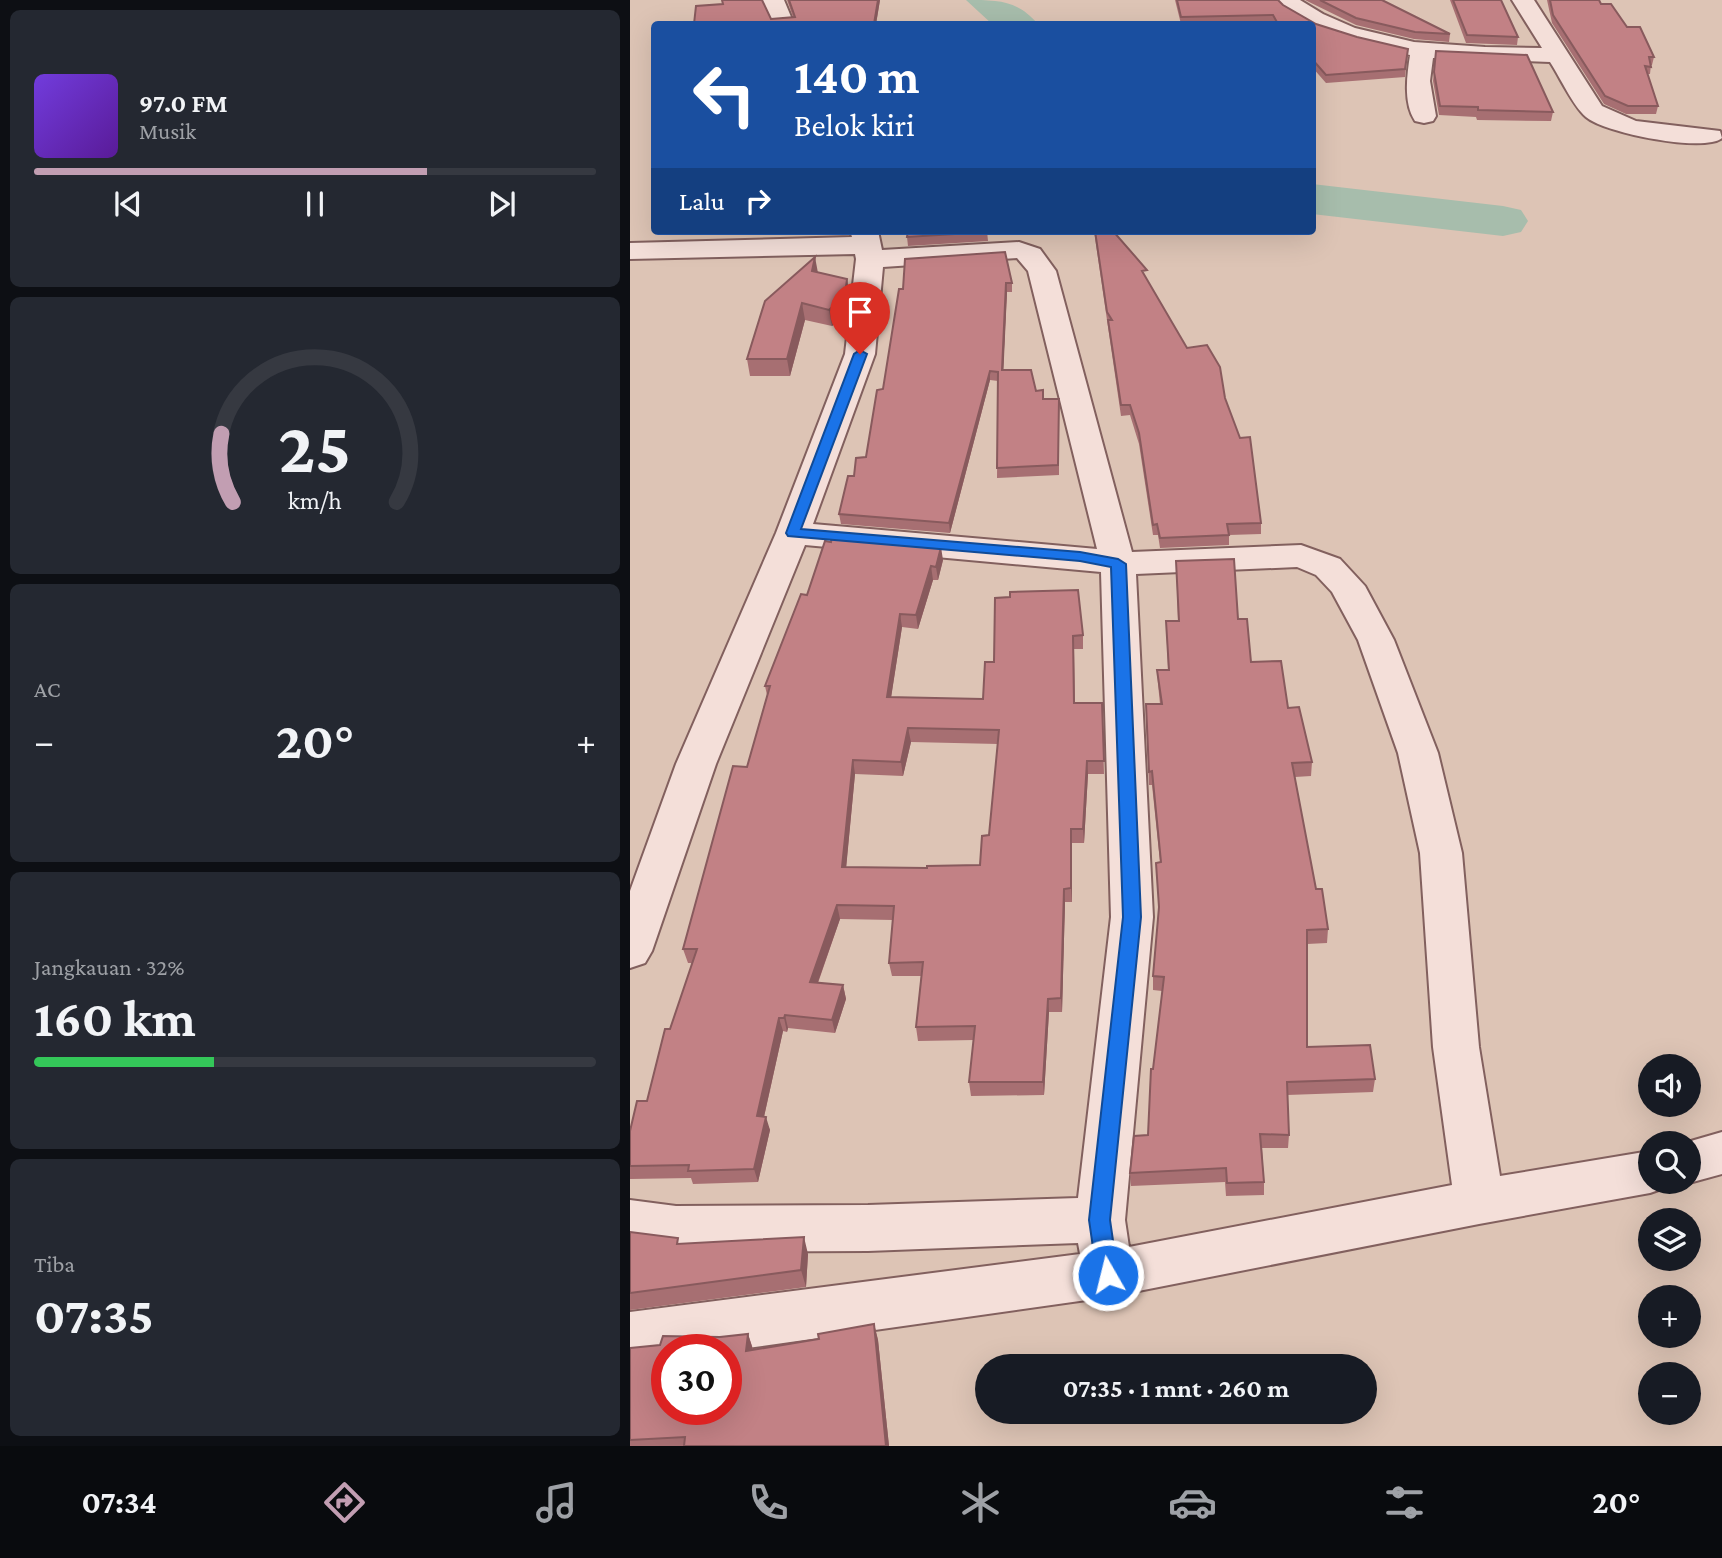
<!DOCTYPE html>
<html lang="id">
<meta charset="utf-8">
<style>
body{margin:0;font-family:"Crimson Pro",serif;background:#242831;color:#f1f3f6;height:100vh;display:flex;flex-direction:column;font-size:26px;white-space:nowrap}
*{box-sizing:border-box;margin:0}
p{font-size:23px;color:#9ea1a6}
.icon{flex:none;width:38px;height:38px;fill:none;stroke:currentColor;stroke-width:2;stroke-linecap:round;stroke-linejoin:round}
.map{position:relative;flex:1;overflow:hidden}
.details{display:flex;flex-direction:column;gap:10px;padding:10px;background:#0d0f14;width:630px}
.details>*{flex:none}
.hud{position:absolute;left:21px;top:21px;width:665px;height:214px;border-radius:7px;box-shadow:0 7px 28px #0002;background:#1a4fa0;color:#fff;overflow:hidden}
.tools{position:absolute;left:1008px;top:1054px;display:grid;gap:14px}
.tools a{display:grid;place-items:center;width:63px;height:63px;border-radius:50%;background:#171b24;box-shadow:0 7px 28px #0002;font-size:35px}
.speed{position:absolute;left:21px;top:1334px;display:flex;gap:14px;font-size:35px;font-weight:700;text-align:center}
.speed>*{display:grid;place-content:center;width:91px;height:91px;border-radius:50%;background:#171b24;box-shadow:0 7px 28px #0002;line-height:1}
.speed .limit{border:10px solid #d22;background:#fff;color:#111}
.pin{position:absolute;display:grid;place-items:center;width:60px;height:60px;color:#fff;margin:-72px -30px;border-radius:50% 50% 50% 0;rotate:-45deg;box-shadow:0 0 7px #0007}
.pin .icon{rotate:45deg}
.me{position:absolute;width:77px;margin:-38px;rotate:352deg;stroke-linejoin:round;filter:drop-shadow(0 0 5px #0008)}
.turn{display:flex;align-items:center;gap:24px;height:147px;padding:0 28px;font-size:32px}
.turn .icon{width:91px;height:91px;stroke-width:2.5}
.turn b{display:block;font-size:49px;line-height:60px}
.then{display:flex;align-items:center;height:66px;padding:0 28px;background:#0003;gap:14px;font-size:26px}
.big{font-size:52px;font-weight:700;line-height:1.1}
.details .widget{flex:1;display:flex;flex-direction:column;justify-content:center;gap:10px;min-width:0;padding:0 24px;border-radius:10px;background:#242831}
.details .dial{align-items:center;gap:0}
.dial svg{height:182px;overflow:visible;fill:none;stroke:#363941;stroke-width:7;stroke-linecap:round;text-anchor:middle}
.dial text{fill:#f1f3f6;stroke:none}
.song{display:flex;align-items:center;gap:21px}
.cover{width:84px;height:84px;border-radius:10px;background:linear-gradient(135deg,hsl(260 70% 55%),hsl(270 70% 35%))}
.played{height:7px;border-radius:4px;background:linear-gradient(90deg,#c29eb2 70%,#363941 70%)}
.keys{display:flex;justify-content:space-around;direction:ltr}
.heat{display:flex;justify-content:space-between;align-items:center;font-size:38px;direction:ltr}
.charge{height:10px;border-radius:5px;background:linear-gradient(90deg,#34c759 32%,#363941 0)}
.trip{position:absolute;left:345px;top:1354px;width:402px;height:70px;border-radius:35px;background:#171b24;box-shadow:0 7px 28px #0002;font-weight:700;line-height:70px;text-align:center}
.dock{display:flex;height:112px;justify-content:space-around;align-items:center;background:#090b0e;color:#9ea1a6}
.dock .icon{width:49px;height:49px}
.dock .selected{color:#c29eb2}
.dock b{font-size:32px;color:#f1f3f6}
main{display:flex;flex:1;min-height:0}
.map>svg:first-child{display:block}
.farmland{fill:#ddc4b5;fill-rule:evenodd}
.lines{fill:none;stroke-linecap:round;stroke-linejoin:round}
.river{fill:#a7bdac;fill-rule:evenodd}
.minor-casing{stroke:#82605e;stroke-width:4}
.minor{fill:#f4dfd9;fill-rule:evenodd}
.wall{fill:#a76f72;fill-rule:evenodd}
.shaded-wall{fill:#885a5d}
.building{fill:#c28185;stroke:#885a5d;stroke-width:2;fill-rule:evenodd}
.route{fill:#1a73e8;stroke:#114b97;stroke-width:2}
</style>
<main>
<section class="details">
<div class="widget">
<div class="song"><i class="cover"></i><div><b>97.0 FM</b><p>Musik</p></div></div>
<div class="played"></div>
<div class="keys"><svg class="icon" aria-label="previous" viewBox="0 0 24 24"><path d="M18 5L8 12l10 7zM5 5v14"/></svg><svg class="icon" aria-label="pause" viewBox="0 0 24 24"><path d="M8 5v14M16 5v14"/></svg><svg class="icon" aria-label="next" viewBox="0 0 24 24"><path d="M6 5l10 7-10 7zM19 5v14"/></svg></div>
</div>
<div class="widget dial"><svg viewBox="0 0 100 80">
<path d="M14 69A42 42 0 1 1 86 69"/>
<path d="M14 69A42 42 0 0 1 9 39" stroke="#c29eb2"/>
<text x="50" y="56" font-size="32" font-weight="700">25</text>
<text x="50" y="72" font-size="11">km/h</text>
</svg></div>
<div class="widget"><p>AC</p>
<div class="heat"><a>−</a><b class="big">20°</b><a>+</a></div>
</div>
<div class="widget"><p>Jangkauan · 32%</p><b class="big">160 km</b><div class="charge"></div></div>
<div class="widget"><p>Tiba</p><b class="big">07:35</b></div>
</section>
<div class="map">
<svg width="1092" height="1446" viewBox="0 0 1092 1446">
<rect width="100%" height="100%" fill="#e9cec7"/>
<!-- farmland -->
<path class="farmland" d="M0,0H1092V1446H0ZM24,24H682V231H24ZM1020,1066H1059V1104H1020ZM1020,1143H1059V1181H1020ZM1020,1220H1059V1258H1020ZM1020,1297H1059V1335H1020ZM37,1349H96V1409H37ZM357,1367H735V1412H357ZM1020,1374H1059V1412H1020Z"/>
<g class="lines">
<!-- river -->
<path class="river" d="M336,0C369,0 387,0 408,24H362Z
M682,184L873,206L891,210L898,221L891,232L873,236L682,214Z"/>
<!-- minor casing -->
<g class="minor-casing">
<path id="minor" d="M132,0H154L164,24H142Z
M644,0H670L693,14L725,28L784,42L855,47L912,48L882,0H904L972,106L1006,121L1090,131L1092,138C1075,153 974,133 956,117C943,106 930,77 920,62L803,58L800,81L806,116L803,121L794,123L785,121C773,103 777,75 780,55C744,48 665,30 644,0Z
M220,231H248L252,250L389,242L410,249L426,271L502,552L671,545L710,559L735,586L764,640L808,753L832,853L849,1047L870,1176L1020,1151V1181H1040L1037,1187L1020,1193L849,1224L478,1297L96,1351L37,1349V1359L0,1362V1312L450,1254L448,1243L238,1251L46,1252L0,1244V1200L46,1206L238,1205L448,1198L481,917L471,572L175,545L86,764L22,951L15,963L0,968V891L46,764L146,533L215,354L226,259L225,254L0,259V243L222,237ZM387,258L398,271L467,549L183,524L245,354L253,267ZM667,567L686,575L702,592L728,640L768,753L790,853L803,1047L822,1185L499,1247L495,1220L523,917L506,574Z
M1092,1132V1174L1059,1183L1054,1181H1059V1143H1054Z"/>
</g>
<!-- minor -->
<use href="#minor" class="minor"/>
</g>
<!-- wall -->
<path class="wall" d="M157,0H250L246,24H64L92,4L141,19L163,17Z
M545,0H648L653,5L686,24L727,37L778,49L775,77L696,83L682,67V24H643L642,23L551,24Z
M675,0H752L820,34L819,42L784,39L726,25Z
M820,0H871L888,37L887,45L836,43Z
M917,0H969L971,4L997,27L1024,57L1022,65H1021L1020,74H1017L1028,106L1026,114H996L974,104L922,23Z
M806,51L923,112L921,121L847,120L846,117L809,115L803,81Z
M124,231H187V232L125,235Z
M357,231L358,241L278,246L277,237Z
M464,231H483L517,279L557,348L595,398L631,523V534L599,535V545L530,548L528,535H523L509,444L500,415L491,416Z
M188,272L217,279L219,295L217,312L202,326L175,320L160,376H120L117,359Z
M382,283V292H377L373,370L406,391L413,390L414,399L429,409V475L367,478L368,381L360,380L320,533L211,524L209,514L224,476L236,457L253,389L269,289Z
M313,560L308,580H303L288,629L272,627L261,697L353,699L364,662L365,598L453,635V649H444L445,703H472L474,774H458L454,843H442V902H435L432,1012H419L414,1095L341,1096L339,1082L344,1040L288,1041L286,1027L291,976H262L259,963L263,920L210,919L188,983L213,985L216,999L205,1033L158,1028L157,1032L153,1031L134,1117L140,1130L128,1182L63,1184L61,1178L0,1179V1131L17,1101L62,963H58L53,949L117,767L137,695L135,686L177,595ZM281,742L368,744L359,835L350,865L297,868L216,867L225,774L273,776Z
M546,561L608,619L621,662L658,708L682,762L681,776L665,777L686,889L698,929L697,943L677,944V1047L745,1079L743,1092L657,1095L659,1135L658,1148H632L634,1182V1195L596,1196L595,1182L501,1186L500,1173L518,1135L523,1069L532,991L523,990V976L529,912L526,863L530,862L522,785H519L516,718L530,704L528,684L527,670H538L536,621H548Z
M0,1232L50,1244L178,1254L176,1287L0,1310Z
M244,1324L248,1340L259,1446H0V1348L30,1345L118,1334L123,1349L189,1339Z"/>
<!-- shaded-wall -->
<path class="shaded-wall" d="M248,0H250L246,24H244Z
M185,257L188,273L182,271Z
M217,279L219,295L217,312L202,326L199,310Z
M376,283L377,292L373,380L372,370Z
M172,303L175,320L160,376L157,359Z
M360,371V380L320,533L319,523Z
M311,547L313,560L308,580L306,567Z
M301,566L303,580L288,629L286,615Z
M270,614L272,627L259,711L257,697Z
M278,728L281,742L273,776L271,762Z
M223,760L225,774L215,880L212,867Z
M457,761L458,774L454,843L453,829Z
M441,829L442,843V902L441,888Z
M434,889L435,902L432,1012L431,998Z
M207,905L210,919L183,996L180,982Z
M213,985L216,999L205,1033L202,1020Z
M418,999L419,1012L414,1095L413,1082Z
M155,1015L158,1028L157,1032L154,1018Z
M149,1018L153,1031L131,1130L127,1116Z
M136,1117L140,1130L128,1182L124,1169Z
M174,1237L178,1254L176,1287L171,1270Z
M244,1324L248,1340L259,1446H256Z
M118,1334L123,1350L116,1351Z"/>
<!-- building -->
<path class="building" d="M92,0H132L141,19L165,17L159,0H248L244,24H64L66,6L93,4Z
M547,0H648L653,5L686,24L727,37L778,49L775,69L696,75L682,59V24H648L643,15L551,17Z
M690,0H752L820,34L785,32L726,18Z
M823,0H871L888,37L837,35Z
M920,0H969L971,4H981L997,27H1010L1024,57H1019L1021,67L1015,66L1028,106H998L975,96L923,15Z
M806,51L897,55L923,112L848,110V107L810,106L804,72Z
M278,231H357V232L277,237Z
M465,231H483L517,270L512,271L557,348L577,345L590,367L595,398L610,438L620,437L631,523L597,524L599,535L530,538L527,524L523,525L509,433L500,405H491L478,320H482L477,312Z
M375,252L382,283H376L372,370H401L406,391L413,390V399H429L428,465L367,468L368,372L360,371L319,523L209,514L218,476H224L226,458L236,457L247,390L253,389L269,289H273L275,259Z
M185,257L182,271L217,279L215,295L199,310L172,303L157,359H117L135,301Z
M202,537L311,547L306,567L301,566L286,615L270,614L257,697L353,699L355,662H364L365,598L380,597V592L448,590L453,635L443,636L444,703H472L474,761H457L453,829H441V888L434,889L431,998L418,999L413,1082H339L345,1026L286,1027L293,962L259,963L264,906L207,905L180,982L213,985L202,1020L155,1015L154,1018H149L127,1116L136,1117L124,1169L58,1171L59,1165L0,1166V1131L7,1101H17L35,1029H40L67,949H53L103,766L117,767L140,686H135L171,594L177,595L195,541L201,542ZM278,728L369,730L359,835L352,836L350,865L297,866V868L212,867L223,760L271,762Z
M604,559L608,619H617L621,662L651,661L658,708L669,707L682,762L662,763L686,889H692L698,929L677,930V1047L740,1045L745,1079L657,1082L659,1135L630,1134L634,1182L597,1183L596,1168L500,1173L504,1136L518,1135L521,1069H523L534,977L523,976L529,907L526,863L531,862L522,771L519,772L516,704H532L527,670H539L536,621H549L546,561Z
M0,1232L48,1238L47,1244L174,1237L171,1270L0,1293Z
M244,1324L256,1446H54L55,1437L0,1440V1348L30,1345L33,1336L90,1337L118,1334L116,1351L189,1339L188,1334ZM37,1349H96V1409H37Z"/>
<!-- route -->
<path class="route" d="M230,350L237,354L171,529L450,552L488,559L496,564L511,917L480,1220L488,1275L485,1281L478,1284L470,1281L467,1275L459,1220L493,917L481,567L450,561L158,536L156,533L224,354Z"/>
</svg>
<div class="tools">
<a><svg class="icon" aria-label="sound" viewBox="0 0 24 24"><path d="M4 9h4l5-4v14l-5-4H4zM17 9q2 3 0 6"/></svg></a>
<a><svg class="icon" aria-label="search" viewBox="0 0 24 24"><circle cx="10" cy="10" r="6"/><path d="M15 15l6 6"/></svg></a>
<a><svg class="icon" aria-label="layers" viewBox="0 0 24 24"><path d="M12 4l9 5-9 5-9-5zM3 14l9 5 9-5"/></svg></a>
<a>+</a>
<a>−</a>
</div>
<div class="speed"><div class="limit">30</div></div>
<div class="pin" style="left:230px;top:354px;background:#d93025"><svg class="icon" aria-label="arrive" viewBox="0 0 24 24"><path d="M6 21V4h12l-3 4 3 4H6"/></svg></div>
<svg class="me" style="left:478px;top:1275px" viewBox="-20 -20 40 40"><circle r="17" fill="#1a73e8" stroke="#fff" stroke-width="3"/><path d="M0-11L8 9 0 5-8 9z" fill="#fff"/></svg>
<div class="trip">07:35 · 1 mnt · 260 m</div>
<div class="hud">
<div class="turn"><svg class="icon" aria-label="left" viewBox="0 0 24 24"><path d="M17 20v-9H6M10 6l-5 5 5 5"/></svg><div><b>140 m</b>Belok kiri</div></div>
<div class="then">Lalu<svg class="icon" aria-label="right" viewBox="0 0 24 24"><path d="M7 20v-9h11M14 6l5 5-5 5"/></svg></div>
</div>
</div>
</main>
<nav class="dock">
<b>07:34</b>
<svg class="icon selected" aria-label="directions" viewBox="0 0 24 24"><path d="M12 3l9 9-9 9-9-9zM9 14v-3h6M13 9l2 2-2 2"/></svg>
<svg class="icon" aria-label="music" viewBox="0 0 24 24"><path d="M9 18V5l10-2v13"/><circle cx="6" cy="18" r="3"/><circle cx="16" cy="16" r="3"/></svg>
<svg class="icon" aria-label="phone" viewBox="0 0 24 24"><path d="M5 4h4l2 5-3 2q2 4 5 5l2-3 5 2v4C11 20 4 13 5 4z"/></svg>
<svg class="icon" aria-label="climate" viewBox="0 0 24 24"><path d="M12 3v18M4 7l16 10M4 17L20 7"/></svg>
<svg class="icon" aria-label="car" viewBox="0 0 24 24"><path d="M5 17H2v-5l4-1 3-4h7l3 4 3 1v5h-3M9 17h6M6 11h13"/><circle cx="7" cy="17" r="2"/><circle cx="17" cy="17" r="2"/></svg>
<svg class="icon" aria-label="filters" viewBox="0 0 24 24"><path d="M4 7h16M4 17h16"/><circle cx="9" cy="7" r="2"/><circle cx="15" cy="17" r="2"/></svg>
<b>20°</b>
</nav>
